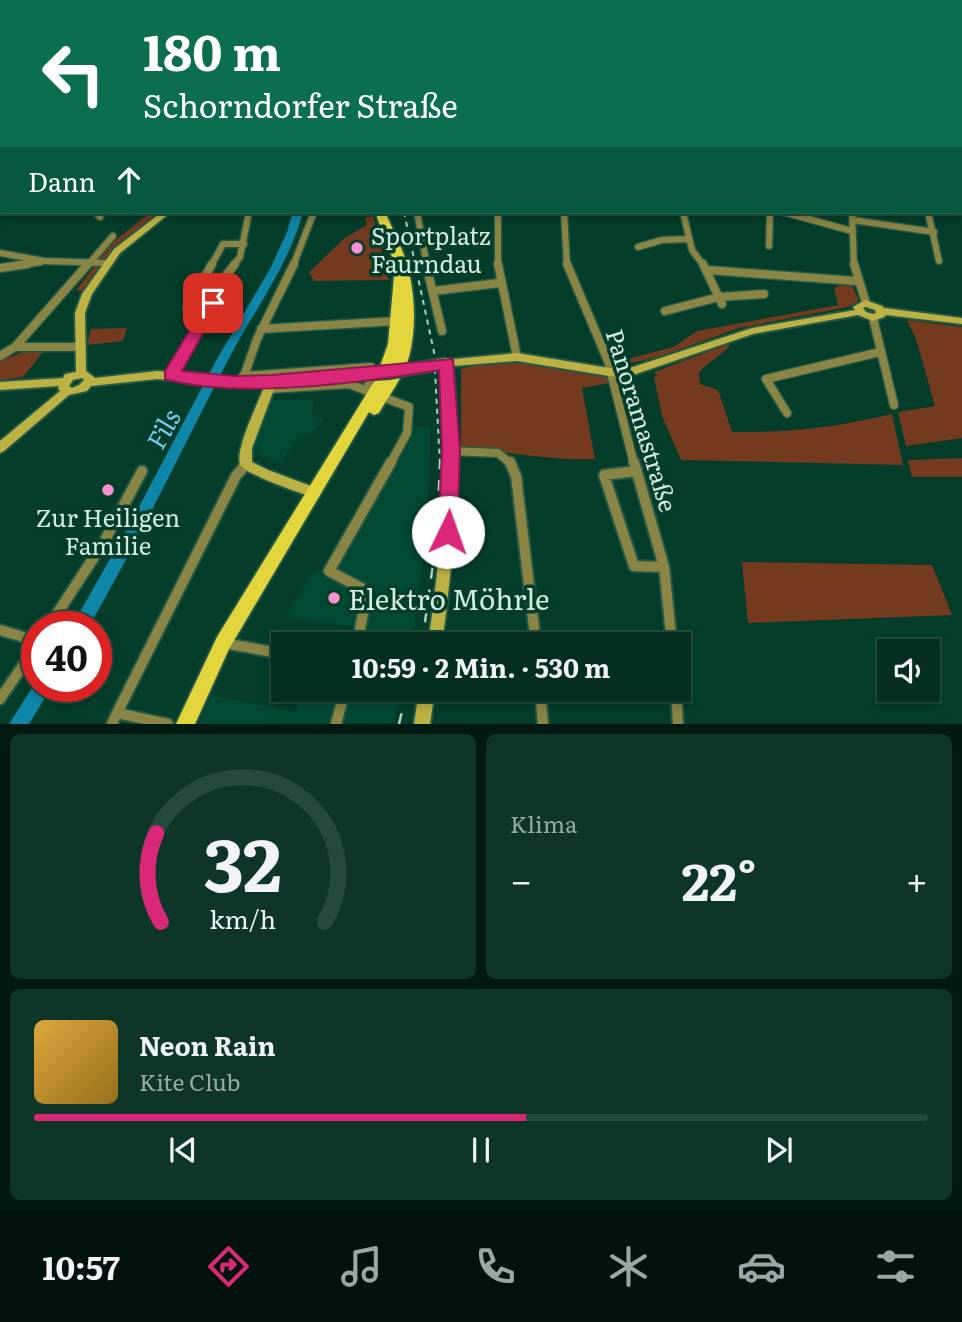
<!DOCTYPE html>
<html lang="de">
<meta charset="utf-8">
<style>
body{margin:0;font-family:Literata,serif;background:#0d3629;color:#f1f3f6;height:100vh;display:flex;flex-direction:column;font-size:26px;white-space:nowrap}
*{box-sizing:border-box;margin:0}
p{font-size:23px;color:#97a8a5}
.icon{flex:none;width:38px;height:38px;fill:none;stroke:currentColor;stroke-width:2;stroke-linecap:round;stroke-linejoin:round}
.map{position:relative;height:724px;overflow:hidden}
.side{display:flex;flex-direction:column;gap:10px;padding:10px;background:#021912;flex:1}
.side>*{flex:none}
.guide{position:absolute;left:0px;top:0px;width:962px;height:214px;box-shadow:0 4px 10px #0003,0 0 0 2px #244a3e;background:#0b6e4f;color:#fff;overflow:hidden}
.fabs{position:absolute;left:877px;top:639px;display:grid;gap:14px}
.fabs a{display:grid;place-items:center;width:63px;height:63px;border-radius:0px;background:#032e20;box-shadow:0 4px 10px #0003,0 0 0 2px #244a3e;font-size:35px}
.speed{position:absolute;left:21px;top:611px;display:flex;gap:14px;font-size:35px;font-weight:700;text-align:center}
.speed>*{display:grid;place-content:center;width:91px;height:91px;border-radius:50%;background:#032e20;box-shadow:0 4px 10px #0003,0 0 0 2px #244a3e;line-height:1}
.speed .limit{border:10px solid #d22;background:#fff;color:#111}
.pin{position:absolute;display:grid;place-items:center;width:60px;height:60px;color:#fff;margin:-30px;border-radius:14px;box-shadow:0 4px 10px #0006}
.me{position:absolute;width:77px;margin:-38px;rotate:3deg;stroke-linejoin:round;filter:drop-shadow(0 0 5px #0008)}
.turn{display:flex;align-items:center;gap:24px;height:147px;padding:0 28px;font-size:32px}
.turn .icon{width:91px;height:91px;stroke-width:2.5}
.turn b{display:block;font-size:49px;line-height:60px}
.then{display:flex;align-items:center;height:66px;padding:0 28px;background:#0003;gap:14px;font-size:26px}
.big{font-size:52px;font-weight:700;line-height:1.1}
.side .card{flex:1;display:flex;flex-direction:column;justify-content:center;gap:10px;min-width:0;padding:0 24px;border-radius:10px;background:#0d3629}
.side .dial{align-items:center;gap:0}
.dial svg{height:182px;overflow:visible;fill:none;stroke:#244a3e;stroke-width:7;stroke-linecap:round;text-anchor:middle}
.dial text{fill:#f1f3f6;stroke:none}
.song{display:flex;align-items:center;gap:21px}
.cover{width:84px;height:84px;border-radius:10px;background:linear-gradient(135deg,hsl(40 70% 55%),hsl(40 70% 35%))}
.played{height:7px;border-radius:4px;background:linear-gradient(90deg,#db2777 55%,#244a3e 55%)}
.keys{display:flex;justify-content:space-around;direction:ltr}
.heat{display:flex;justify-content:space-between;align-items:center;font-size:38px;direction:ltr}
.side .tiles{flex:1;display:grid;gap:10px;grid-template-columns:1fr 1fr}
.card:last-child{grid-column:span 2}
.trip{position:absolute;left:271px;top:632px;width:420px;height:70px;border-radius:0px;background:#032e20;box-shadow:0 4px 10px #0003,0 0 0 2px #244a3e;font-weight:700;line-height:70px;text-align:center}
.dock{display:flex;height:112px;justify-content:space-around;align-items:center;background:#01120d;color:#97a8a5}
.dock .icon{width:49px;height:49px}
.dock .on{color:#db2777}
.dock b{font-size:32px;color:#f1f3f6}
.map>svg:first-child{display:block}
.built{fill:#024933}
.green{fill:#733a20}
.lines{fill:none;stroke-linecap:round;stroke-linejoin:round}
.stream-far1{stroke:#0d86a8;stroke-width:2}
.stream{stroke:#0d86a8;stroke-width:2.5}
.river{fill:#0d86a8;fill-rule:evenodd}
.street-far3-casing{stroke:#255947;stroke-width:6}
.street-far2-casing{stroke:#255947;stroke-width:9}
.street-far1-casing{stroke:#255947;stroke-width:11}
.street-casing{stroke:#255947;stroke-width:14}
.secondary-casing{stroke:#255947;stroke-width:4}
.primary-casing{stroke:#255947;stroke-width:4}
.highway-casing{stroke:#255947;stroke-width:4}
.street-far3{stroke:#8a8544;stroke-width:4.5}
.street-far2{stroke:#8a8544;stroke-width:6}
.street-far1{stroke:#8a8544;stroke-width:8}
.street{stroke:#8a8544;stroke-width:10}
.secondary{fill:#bcb243;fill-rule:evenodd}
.primary{fill:#e2d53c;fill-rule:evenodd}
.highway{fill:#fcf496;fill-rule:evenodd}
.rail-far1{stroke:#b0cfc2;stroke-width:2;stroke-dasharray:5 5;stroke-linecap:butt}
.rail{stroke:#b0cfc2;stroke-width:2.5;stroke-dasharray:11 11;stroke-linecap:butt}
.secondary-bridge-casing{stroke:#255947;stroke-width:14;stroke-linecap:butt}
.secondary-bridge{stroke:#bcb243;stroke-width:10}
.route{fill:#db2777;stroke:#8e194d;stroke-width:2}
.poi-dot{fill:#f790cd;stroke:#043d2a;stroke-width:2.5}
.labels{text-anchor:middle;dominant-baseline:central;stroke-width:7;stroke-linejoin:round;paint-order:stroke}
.poi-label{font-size:24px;fill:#d1ebdf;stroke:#043d2a;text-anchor:start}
.street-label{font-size:24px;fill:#d1ebdf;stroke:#043d2a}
.water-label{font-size:26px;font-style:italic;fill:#76cff1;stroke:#043d2a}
.near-poi-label{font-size:28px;fill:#d1ebdf;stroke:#043d2a;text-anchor:start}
</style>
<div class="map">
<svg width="962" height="724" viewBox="0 0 962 724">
<rect width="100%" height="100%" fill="#043d2a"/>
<!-- built -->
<path class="built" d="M272,400H313L312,415L324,419L314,431L296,440L280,463L250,452Z
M412,424L430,428V457L424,554L411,644H361L364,628L286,617L311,574L334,568Z
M350,690H401L393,723L199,724L211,695L295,712L300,698L346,704Z"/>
<!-- green -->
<path class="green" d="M151,212H167L107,263H102L85,292L76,290L97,263L89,261Z
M373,216L389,280L314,281L309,272L345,238L367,225L365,218Z
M845,283H851L859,301L848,307L739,328L658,357L617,366V362L673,347L697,331L838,305L834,288Z
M907,320L962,327V438L906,446L898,412L935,406L916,339Z
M127,328L123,341L87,345L91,329Z
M731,343C724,356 708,360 699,373L700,384L718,390L732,432C787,433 838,427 892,414L903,465L681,460L662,416L654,377L657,376L654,372Z
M23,352H43L23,377L0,380V361Z
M521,363L608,376L609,383L582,388L595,459C550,461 505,451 461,448V369L480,364Z
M962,458V477H912L908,460Z
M742,562L932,565L952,615L748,623Z"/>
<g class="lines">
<!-- stream-far1 -->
<path class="stream-far1" d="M910,0L917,2"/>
<!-- stream -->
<path class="stream" d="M20,721V724"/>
<!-- river -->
<path class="river" d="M254,0L253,2H246L248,0Z
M293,212H303C288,267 254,310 228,360C182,449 139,540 89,626H72L131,522L217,359L270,269L287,232Z
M37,680V686H52L29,724H9Z"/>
<!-- street-far3 casing -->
<g class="street-far3-casing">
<path id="street-far3" d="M308,2L310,0"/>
</g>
<!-- street-far2 casing -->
<g class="street-far2-casing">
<path id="street-far2" d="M95,212L100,217
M417,212L427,266
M498,212V266
M564,212L567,266
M683,212L692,250L704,266
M783,212L852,231
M852,212L854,266
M928,212L939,261
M853,220L934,232
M769,246L770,212
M638,247L662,240L688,239
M0,253L44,261L107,263
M17,266L41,262
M87,266L113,236
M211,266L223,244H244
M233,266L240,257L249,212
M293,266L314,212"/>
</g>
<!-- street-far1 casing -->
<g class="street-far1-casing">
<path id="street-far1" d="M426,264L442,331
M498,264L517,357
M567,264L608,361L634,464
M703,264L722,304
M854,264L866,303
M0,268L28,264
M708,270L856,281
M433,291L499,283
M211,308H187L212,264
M665,311L719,297L764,294
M873,318L894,405
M261,329L397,321
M15,347H80
M0,356L15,347L88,264
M171,375L211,308L217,287L235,264
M243,376L371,367L368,389
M242,382L257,339L294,264
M270,389L349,384L409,407L407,433L390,464
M787,413L766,379L880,352
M451,451L498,453L511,464"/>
</g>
<!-- street casing -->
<g class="street-casing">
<path id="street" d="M510,462L516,476L536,644
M634,462L664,567L672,644
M637,471L604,475L634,566L664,567
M49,626L104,542L142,471
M0,630L37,641
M223,643L284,654
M357,644L366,599L363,589L329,571L391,462
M540,690L543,724
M676,690L678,724
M0,699L37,645
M117,713L236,476L246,464
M112,724L117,713L168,724
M336,724L345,690"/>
</g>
<!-- secondary casing -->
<g class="secondary-casing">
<path id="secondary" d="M341,0H348L346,2H340Z
M352,0H359L357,2H351Z
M364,0H370L368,2H363Z
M0,96H2V100H0Z
M162,212H171L120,253L92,294L85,313L86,371L95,378L157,371L242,378L311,376L312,379L311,382L307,383L276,384L252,448V462L268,470L319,489L321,493L319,497L315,498C303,494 243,474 240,464C235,449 259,401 265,385L242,386L157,379L91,386L87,391L69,395L4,451L0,453V441L60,391L58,388L59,386L0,390V382L63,378L65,374L76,372L75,313L82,294L114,249ZM82,378L84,380L79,385L72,388L69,386L73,380Z
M865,300L882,306L884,308L962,318V324L886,315L884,317L873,321L858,315L753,334L633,375L609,376L517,361L453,366C460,460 455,551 442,644H428C442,550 448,458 442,363L443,360L517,353L609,368L633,367L752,328L855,310L853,307ZM866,307L875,310L876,313L873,314L866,312L863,308Z
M419,690H435L430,724H414Z"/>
</g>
<!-- primary casing -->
<g class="primary-casing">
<path id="primary" d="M375,212H385C392,228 401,245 406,261C415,290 417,327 409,357C403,378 389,395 379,413L374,415L369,412L229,649L195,724H176L217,637L375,380L388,344L395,265Z"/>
</g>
<!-- highway casing -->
<g class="highway-casing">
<path id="highway" d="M148,0H156L147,2Z
M164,0H172L163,2Z
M182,0H189L181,2Z
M0,82H2V88H0Z"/>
</g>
<!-- street-far3 -->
<use href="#street-far3" class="street-far3"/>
<!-- street-far2 -->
<use href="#street-far2" class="street-far2"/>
<!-- street-far1 -->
<use href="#street-far1" class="street-far1"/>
<!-- street -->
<use href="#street" class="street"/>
<!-- secondary -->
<use href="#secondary" class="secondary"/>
<!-- primary -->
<use href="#primary" class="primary"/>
<!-- highway -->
<use href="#highway" class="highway"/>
<!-- rail-far1 -->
<path class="rail-far1" d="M404,212L434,352L440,464"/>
<!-- rail -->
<path class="rail" d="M422,644L437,535L440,462
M399,724L407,690"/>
<!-- secondary-bridge casing -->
<g class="secondary-bridge-casing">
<path id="secondary-bridge" d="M307,379L389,373L447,363"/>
</g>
<!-- secondary-bridge -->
<use href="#secondary-bridge" class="secondary-bridge"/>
</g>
<!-- route -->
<path class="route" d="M213,299L220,303L182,371L234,376L272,375L453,359L460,451L457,532L455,538L448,540L441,538L438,532L442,451L439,370C367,382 235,400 165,379V371L208,300Z"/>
<!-- markers -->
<g class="poi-dot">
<circle cx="357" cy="248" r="7"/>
<circle cx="108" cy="490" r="7"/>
<circle cx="334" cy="598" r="7"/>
</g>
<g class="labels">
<!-- poi labels -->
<g class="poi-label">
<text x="371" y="234">Sportplatz<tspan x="371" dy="28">Faurndau</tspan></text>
<text x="108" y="516" text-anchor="middle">Zur Heiligen<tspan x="108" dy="28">Familie</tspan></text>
</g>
<!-- street labels -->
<g class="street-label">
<text transform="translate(643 420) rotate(73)">Panoramastraße</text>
</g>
<!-- water labels -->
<g class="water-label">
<text transform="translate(162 428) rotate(-61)">Fils</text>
</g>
<!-- near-poi labels -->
<g class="near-poi-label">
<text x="348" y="598">Elektro Möhrle</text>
</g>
</g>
</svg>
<div class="fabs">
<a><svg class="icon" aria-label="sound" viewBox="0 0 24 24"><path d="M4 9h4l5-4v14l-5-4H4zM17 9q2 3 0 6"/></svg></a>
</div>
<div class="speed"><div class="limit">40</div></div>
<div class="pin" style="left:213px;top:303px;background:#d93025"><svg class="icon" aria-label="arrive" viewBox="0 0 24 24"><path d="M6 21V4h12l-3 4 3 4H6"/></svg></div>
<svg class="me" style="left:448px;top:532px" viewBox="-20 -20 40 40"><circle r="19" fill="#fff"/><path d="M0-13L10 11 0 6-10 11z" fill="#db2777"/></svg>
<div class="trip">10:59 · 2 Min. · 530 m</div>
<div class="guide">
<div class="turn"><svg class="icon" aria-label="left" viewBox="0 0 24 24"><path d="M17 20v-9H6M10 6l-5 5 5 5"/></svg><div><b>180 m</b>Schorndorfer Straße</div></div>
<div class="then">Dann<svg class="icon" aria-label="ahead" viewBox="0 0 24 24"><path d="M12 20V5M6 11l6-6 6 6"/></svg></div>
</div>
</div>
<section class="side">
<div class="tiles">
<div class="card dial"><svg viewBox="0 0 100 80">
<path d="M14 69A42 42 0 1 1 86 69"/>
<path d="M14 69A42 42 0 0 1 12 30" stroke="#db2777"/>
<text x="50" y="56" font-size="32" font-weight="700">32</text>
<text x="50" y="72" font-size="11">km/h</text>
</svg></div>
<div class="card"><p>Klima</p>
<div class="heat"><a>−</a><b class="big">22°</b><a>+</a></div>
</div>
<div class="card">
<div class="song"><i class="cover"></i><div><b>Neon Rain</b><p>Kite Club</p></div></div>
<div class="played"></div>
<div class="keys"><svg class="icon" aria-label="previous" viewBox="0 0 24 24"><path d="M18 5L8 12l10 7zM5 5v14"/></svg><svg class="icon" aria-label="pause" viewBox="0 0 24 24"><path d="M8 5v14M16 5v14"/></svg><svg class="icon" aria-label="next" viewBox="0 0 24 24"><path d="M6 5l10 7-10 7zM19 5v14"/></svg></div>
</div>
</div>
</section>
<nav class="dock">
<b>10:57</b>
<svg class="icon on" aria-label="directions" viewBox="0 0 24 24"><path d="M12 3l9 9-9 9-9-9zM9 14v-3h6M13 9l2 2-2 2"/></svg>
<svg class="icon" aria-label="music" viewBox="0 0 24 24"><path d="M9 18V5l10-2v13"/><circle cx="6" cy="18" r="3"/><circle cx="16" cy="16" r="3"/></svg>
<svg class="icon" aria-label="phone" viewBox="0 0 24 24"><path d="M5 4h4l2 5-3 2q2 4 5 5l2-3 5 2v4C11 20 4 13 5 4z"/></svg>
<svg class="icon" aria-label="climate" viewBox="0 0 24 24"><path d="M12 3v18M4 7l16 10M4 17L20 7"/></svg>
<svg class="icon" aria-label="car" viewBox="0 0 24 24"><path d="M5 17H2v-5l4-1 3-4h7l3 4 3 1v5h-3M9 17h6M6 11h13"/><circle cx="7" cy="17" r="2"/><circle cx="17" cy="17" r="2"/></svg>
<svg class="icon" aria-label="filters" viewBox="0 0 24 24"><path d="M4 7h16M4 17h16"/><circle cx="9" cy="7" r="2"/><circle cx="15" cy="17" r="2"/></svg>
</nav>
